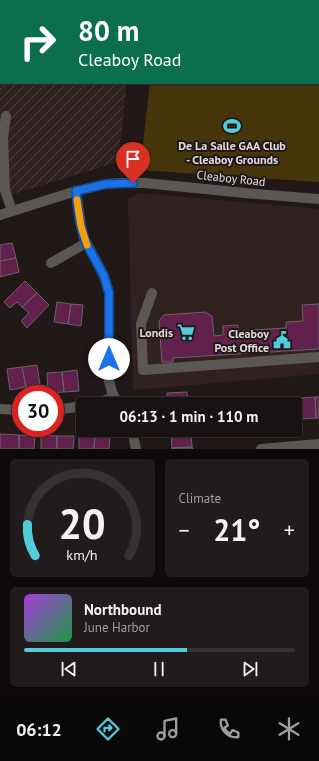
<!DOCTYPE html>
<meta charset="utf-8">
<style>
body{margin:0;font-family:"PT Sans",sans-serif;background:#221b1b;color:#f1f3f6;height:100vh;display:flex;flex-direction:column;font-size:15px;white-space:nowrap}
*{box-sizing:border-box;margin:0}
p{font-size:13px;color:#9f9e9f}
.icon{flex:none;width:22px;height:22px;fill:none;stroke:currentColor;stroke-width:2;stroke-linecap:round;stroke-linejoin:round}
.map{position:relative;height:449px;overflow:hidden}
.sheet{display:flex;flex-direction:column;gap:10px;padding:10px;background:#0e0a0a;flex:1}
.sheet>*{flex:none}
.guide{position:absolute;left:0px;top:0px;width:319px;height:84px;box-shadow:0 1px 3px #0004,0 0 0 1px #373232;background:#0b6e4f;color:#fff;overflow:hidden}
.speed{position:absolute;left:12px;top:385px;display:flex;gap:8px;font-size:20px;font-weight:700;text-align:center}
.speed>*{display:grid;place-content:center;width:52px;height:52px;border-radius:50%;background:#191212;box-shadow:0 1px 3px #0004,0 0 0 1px #373232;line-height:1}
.speed .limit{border:6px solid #d22;background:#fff;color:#111}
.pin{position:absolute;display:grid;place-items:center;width:34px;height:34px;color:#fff;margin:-41px -17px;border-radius:50% 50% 50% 0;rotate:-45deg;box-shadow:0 0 4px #0007}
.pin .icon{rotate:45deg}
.me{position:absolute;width:44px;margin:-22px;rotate:0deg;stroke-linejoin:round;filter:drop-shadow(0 0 3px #0008)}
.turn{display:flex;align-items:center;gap:14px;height:84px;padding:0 12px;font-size:18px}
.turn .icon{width:52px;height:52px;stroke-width:2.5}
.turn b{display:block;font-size:28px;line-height:34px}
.big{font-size:30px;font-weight:700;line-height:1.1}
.sheet .widget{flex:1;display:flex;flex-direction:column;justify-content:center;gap:6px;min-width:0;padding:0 14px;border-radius:6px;background:#221b1b}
.sheet .dial{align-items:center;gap:0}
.dial svg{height:104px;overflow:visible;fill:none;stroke:#373232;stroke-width:7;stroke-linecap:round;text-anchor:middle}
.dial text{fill:#f1f3f6;stroke:none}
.song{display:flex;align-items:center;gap:12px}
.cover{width:48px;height:48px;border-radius:6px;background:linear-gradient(135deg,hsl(280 70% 55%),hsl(140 70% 35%))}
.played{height:4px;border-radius:2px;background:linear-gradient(90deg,#52cbda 60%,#373232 60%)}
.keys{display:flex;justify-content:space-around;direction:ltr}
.heat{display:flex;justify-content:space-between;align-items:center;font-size:22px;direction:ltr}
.sheet .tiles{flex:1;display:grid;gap:10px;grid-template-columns:1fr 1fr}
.widget:last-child{grid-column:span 2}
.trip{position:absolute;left:76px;top:397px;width:226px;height:40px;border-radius:4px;background:#191212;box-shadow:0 1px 3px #0004,0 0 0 1px #373232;font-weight:700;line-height:40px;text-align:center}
.tabs{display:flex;height:64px;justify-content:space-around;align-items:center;background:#0a0707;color:#9f9e9f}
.tabs .icon{width:28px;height:28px}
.tabs .active{color:#52cbda}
.tabs b{font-size:18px;color:#f1f3f6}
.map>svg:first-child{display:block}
.built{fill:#312222}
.industrial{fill:url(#industrial-furrows)}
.green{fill:#47360b}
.building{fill:#62214c;stroke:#6c6267}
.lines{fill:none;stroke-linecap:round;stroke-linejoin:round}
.minor{stroke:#5b5755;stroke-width:10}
.route-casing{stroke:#114b97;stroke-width:10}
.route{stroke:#1a73e8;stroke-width:7}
.slow{stroke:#f59e0b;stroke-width:7}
.labels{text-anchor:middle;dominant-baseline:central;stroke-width:4;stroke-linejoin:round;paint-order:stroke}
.poi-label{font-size:12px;font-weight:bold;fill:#e0dada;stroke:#211818;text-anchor:end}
.street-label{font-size:12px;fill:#e0dada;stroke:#211818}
</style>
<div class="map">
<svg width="319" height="449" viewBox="0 0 319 449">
<defs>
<pattern id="industrial-furrows" width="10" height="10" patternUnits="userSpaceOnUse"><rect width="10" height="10" fill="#312222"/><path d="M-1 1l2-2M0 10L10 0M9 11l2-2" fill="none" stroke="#4f4242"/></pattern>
</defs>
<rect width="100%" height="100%" fill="#211818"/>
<!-- built -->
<path class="built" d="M140,193L299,207L319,209V374L133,390L128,199Z"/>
<!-- industrial -->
<path class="industrial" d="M1,58V83H127L118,162L0,198V63Z"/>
<!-- green -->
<path class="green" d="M160,0H319V182L140,170L150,83H318V1H160Z"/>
<!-- building -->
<path class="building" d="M12,243L16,258L0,261V245Z
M16,258L19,272L0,277V261Z
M25,281L37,293L22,307L17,302L10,308L4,302Z
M37,293L49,305L27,328L21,321L29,313L22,307Z
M57,302L71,304L68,324L54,322Z
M71,304L83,305L81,326L68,324Z
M319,304V349L173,358V362H162L159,321L164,315L205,312L212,316L214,336L223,335V326L238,325V331L286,328V322L303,321L302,305Z
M37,365L40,385L26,387L22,367Z
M22,367L26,387L10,390L7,369Z
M77,370L79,391L64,392L62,372Z
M62,372L64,392L48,393L47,373Z
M187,392L188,404H167V393Z
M315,397H319V418H316Z
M315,397L316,418L301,419L300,398Z
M191,432L192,447L172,448L171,434Z
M0,434L19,435V449H0Z
M79,434H95L94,449H79Z
M95,434L110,435L109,449H94Z
M19,435L35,436L34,449H19Z
M41,435L57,436V449H41Z
M57,436H74L73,449H57Z
M192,447L193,449H172V448Z"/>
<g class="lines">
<!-- minor -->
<path class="minor" d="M6,116L3,138L5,190L12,211
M76,191L81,226L84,238L104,276L109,293V381L112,392L118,404
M0,215L76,191L106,184L121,183H145L245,193L319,199
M51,263L86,243
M152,293L141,324L143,370L319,357
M95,404L114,397
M0,409L21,410
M55,410L83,406
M132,430L136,449
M261,449L319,444"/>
</g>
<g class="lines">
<!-- route casing -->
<g class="route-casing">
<path id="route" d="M109,359V293L104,276L86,243C79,226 78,209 76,191L106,184L133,183"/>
</g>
<!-- route -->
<use href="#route" class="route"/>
<!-- slow -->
<path class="slow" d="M77,200L81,226L87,245"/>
</g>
<!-- icons -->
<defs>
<g id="stadium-bare" transform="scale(1.38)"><path d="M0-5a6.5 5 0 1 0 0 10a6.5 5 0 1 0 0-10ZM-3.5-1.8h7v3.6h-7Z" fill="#52cbda" stroke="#211818" stroke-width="2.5" paint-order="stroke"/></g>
<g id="supermarket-bare" transform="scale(1.38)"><path d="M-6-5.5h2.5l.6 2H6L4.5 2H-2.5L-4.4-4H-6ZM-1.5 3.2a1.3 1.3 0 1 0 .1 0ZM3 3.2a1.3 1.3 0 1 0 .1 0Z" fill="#52cbda" stroke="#211818" stroke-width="2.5" paint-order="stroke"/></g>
<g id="civic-bare" transform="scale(1.38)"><path d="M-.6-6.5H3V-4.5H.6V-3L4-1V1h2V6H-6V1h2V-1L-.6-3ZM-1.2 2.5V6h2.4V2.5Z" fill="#52cbda" stroke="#211818" stroke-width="2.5" paint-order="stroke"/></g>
</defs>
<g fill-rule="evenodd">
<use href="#stadium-bare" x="232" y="126"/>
<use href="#supermarket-bare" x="186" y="332"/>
<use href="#civic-bare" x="282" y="340"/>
</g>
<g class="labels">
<!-- poi labels -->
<g class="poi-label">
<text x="232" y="145" text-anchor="middle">De La Salle GAA Club<tspan x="232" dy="14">- Cleaboy Grounds</tspan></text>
<text x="173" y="332">Londis</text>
<text x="269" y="333">Cleaboy<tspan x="269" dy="14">Post Office</tspan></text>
</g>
<!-- street labels -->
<g class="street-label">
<text transform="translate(231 178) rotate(6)">Cleaboy Road</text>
</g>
</g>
</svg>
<div class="speed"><div class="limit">30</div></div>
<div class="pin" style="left:133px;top:183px;background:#d93025"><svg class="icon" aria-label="arrive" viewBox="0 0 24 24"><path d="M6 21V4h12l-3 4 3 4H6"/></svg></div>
<svg class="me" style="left:109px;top:359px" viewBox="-20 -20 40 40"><circle r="19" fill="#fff"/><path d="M0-13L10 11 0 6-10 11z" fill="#1a73e8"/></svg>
<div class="trip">06:13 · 1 min · 110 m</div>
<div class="guide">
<div class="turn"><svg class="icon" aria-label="right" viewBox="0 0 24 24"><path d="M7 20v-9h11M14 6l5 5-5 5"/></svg><div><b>80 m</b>Cleaboy Road</div></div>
</div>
</div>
<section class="sheet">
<div class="tiles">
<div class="widget dial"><svg viewBox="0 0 100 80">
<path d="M14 69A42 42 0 1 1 86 69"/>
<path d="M14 69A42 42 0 0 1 8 45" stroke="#52cbda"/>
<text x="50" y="56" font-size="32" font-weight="700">20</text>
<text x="50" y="72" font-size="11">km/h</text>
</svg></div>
<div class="widget"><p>Climate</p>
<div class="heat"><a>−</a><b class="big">21°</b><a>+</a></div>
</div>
<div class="widget">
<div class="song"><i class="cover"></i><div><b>Northbound</b><p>June Harbor</p></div></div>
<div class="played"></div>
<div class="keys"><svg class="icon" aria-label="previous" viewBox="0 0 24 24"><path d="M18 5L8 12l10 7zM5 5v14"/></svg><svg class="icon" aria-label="pause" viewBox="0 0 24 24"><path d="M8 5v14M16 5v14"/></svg><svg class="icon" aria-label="next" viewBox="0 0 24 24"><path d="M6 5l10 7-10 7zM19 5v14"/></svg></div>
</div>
</div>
</section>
<nav class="tabs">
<b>06:12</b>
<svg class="icon active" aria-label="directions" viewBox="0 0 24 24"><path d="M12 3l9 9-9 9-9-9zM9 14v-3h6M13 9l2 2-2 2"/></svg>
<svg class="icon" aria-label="music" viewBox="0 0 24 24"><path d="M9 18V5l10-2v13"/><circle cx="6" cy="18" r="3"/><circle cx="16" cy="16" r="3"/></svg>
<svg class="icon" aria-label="phone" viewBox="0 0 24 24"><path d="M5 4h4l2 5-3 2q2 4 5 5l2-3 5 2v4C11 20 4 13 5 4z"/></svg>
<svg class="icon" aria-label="climate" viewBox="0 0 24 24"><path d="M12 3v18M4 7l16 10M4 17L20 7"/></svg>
</nav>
